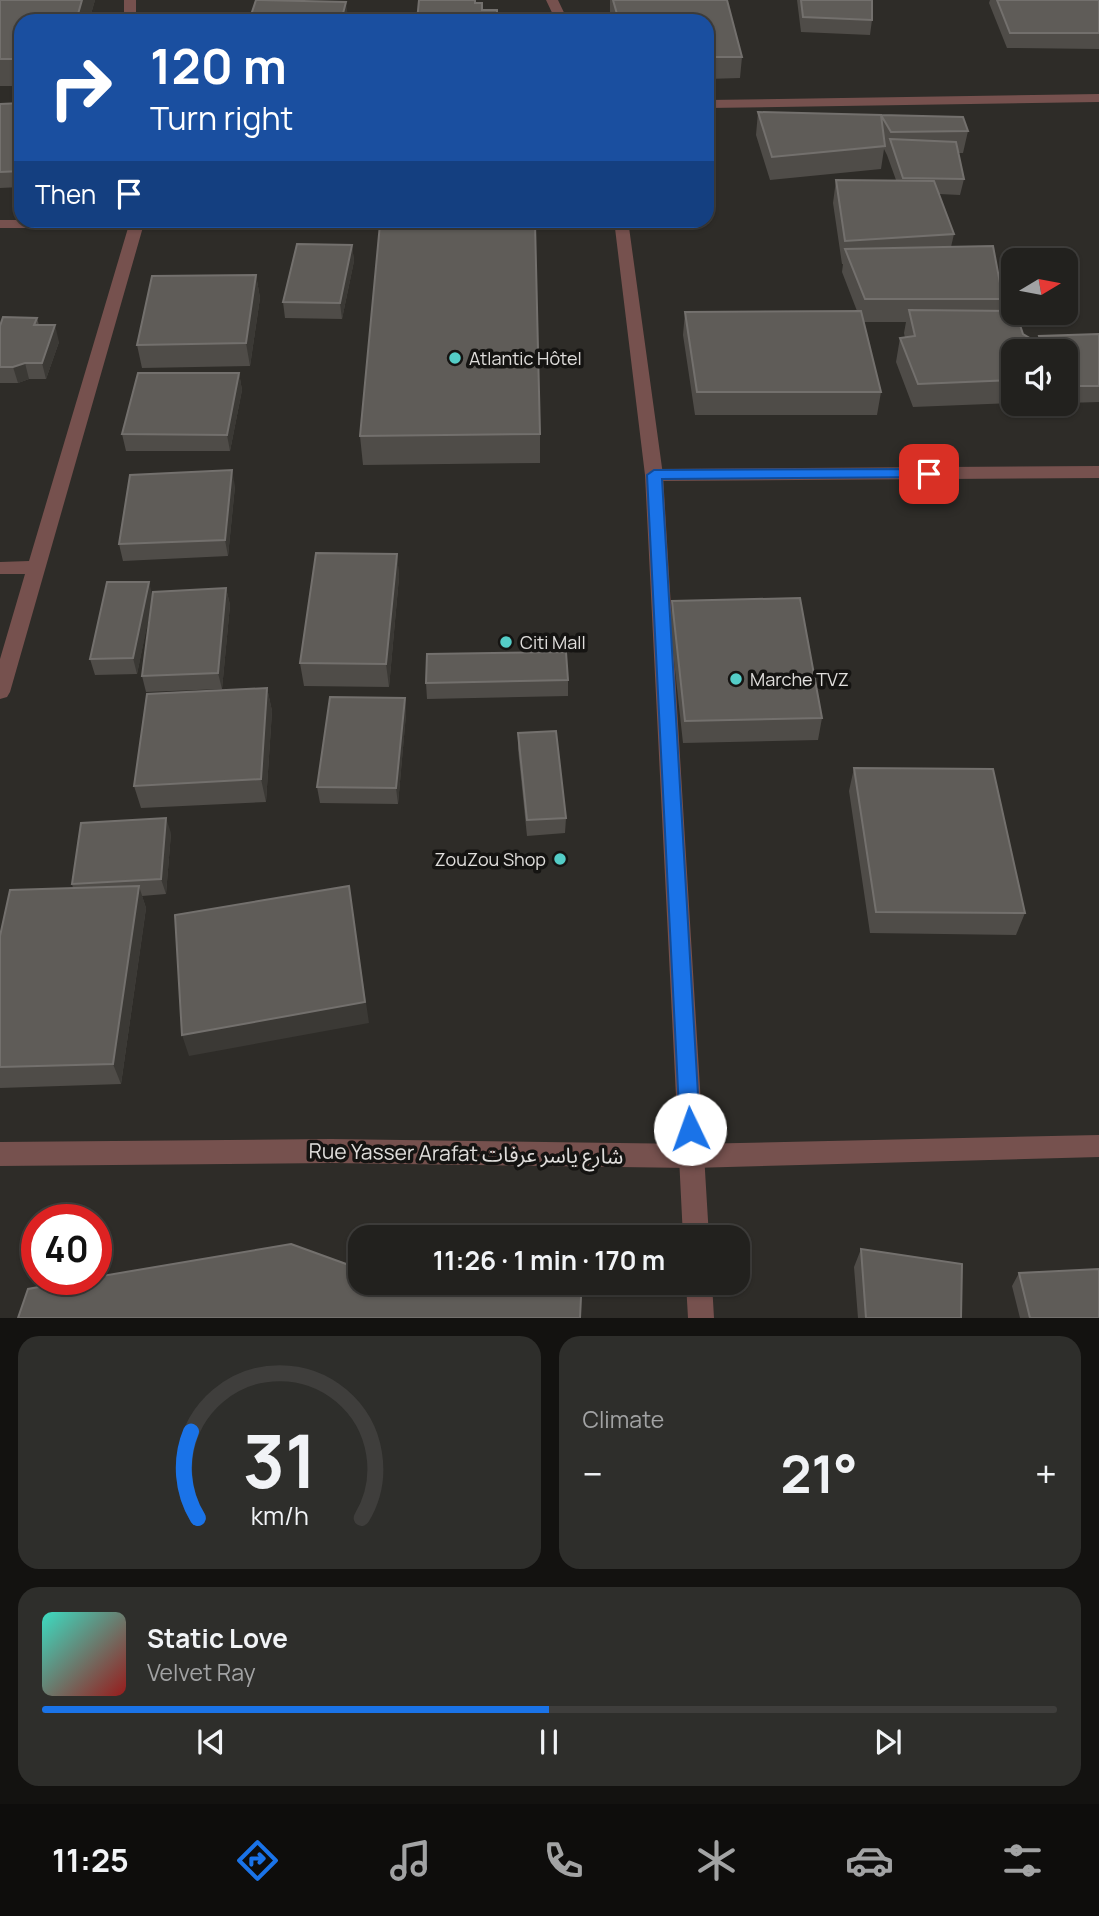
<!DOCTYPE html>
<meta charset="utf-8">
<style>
body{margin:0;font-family:Manrope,"Noto Sans Arabic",sans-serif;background:#2e2e2b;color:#f1f3f6;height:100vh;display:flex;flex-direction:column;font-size:26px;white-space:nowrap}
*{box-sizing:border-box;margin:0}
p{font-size:23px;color:#a2a3a4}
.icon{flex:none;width:38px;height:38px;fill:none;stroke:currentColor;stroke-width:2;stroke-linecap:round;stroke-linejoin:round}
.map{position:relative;height:1318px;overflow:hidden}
.sheet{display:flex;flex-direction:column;gap:18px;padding:18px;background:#131210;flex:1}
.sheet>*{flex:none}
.hud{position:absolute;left:14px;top:14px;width:700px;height:214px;border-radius:21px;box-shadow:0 2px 5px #0004,0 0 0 2px #3f3e3c;background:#1a4fa0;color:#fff;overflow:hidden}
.needle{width:46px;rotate:80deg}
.controls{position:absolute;left:1001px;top:248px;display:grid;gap:14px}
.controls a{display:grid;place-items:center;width:77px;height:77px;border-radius:14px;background:#22211e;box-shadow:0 2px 5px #0004,0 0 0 2px #3f3e3c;font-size:35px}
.speed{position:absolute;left:21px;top:1204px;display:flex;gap:14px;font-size:35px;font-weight:700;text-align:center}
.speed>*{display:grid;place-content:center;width:91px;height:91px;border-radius:50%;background:#22211e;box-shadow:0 2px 5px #0004,0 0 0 2px #3f3e3c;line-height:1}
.speed .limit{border:10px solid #d22;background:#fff;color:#111}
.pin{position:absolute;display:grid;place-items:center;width:60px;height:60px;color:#fff;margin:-30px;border-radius:14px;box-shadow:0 4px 10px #0006}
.me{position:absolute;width:77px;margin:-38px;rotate:357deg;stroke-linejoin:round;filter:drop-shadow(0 0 5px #0008)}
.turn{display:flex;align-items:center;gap:24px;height:147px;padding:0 21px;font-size:32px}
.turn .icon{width:91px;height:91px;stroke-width:2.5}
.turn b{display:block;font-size:49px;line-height:60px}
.then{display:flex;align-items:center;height:66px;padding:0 21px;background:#0003;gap:14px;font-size:26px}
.big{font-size:52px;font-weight:700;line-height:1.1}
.sheet .tile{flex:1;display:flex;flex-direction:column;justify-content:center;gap:10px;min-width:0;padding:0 24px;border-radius:21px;background:#2e2e2b}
.sheet .dial{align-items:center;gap:0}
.dial svg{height:182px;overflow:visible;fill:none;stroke:#3f3e3c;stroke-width:7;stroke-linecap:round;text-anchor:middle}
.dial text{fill:#f1f3f6;stroke:none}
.song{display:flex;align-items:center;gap:21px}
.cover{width:84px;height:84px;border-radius:10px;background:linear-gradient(135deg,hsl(170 70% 55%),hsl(0 70% 35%))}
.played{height:7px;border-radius:4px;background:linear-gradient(90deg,#1a73e8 50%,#3f3e3c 50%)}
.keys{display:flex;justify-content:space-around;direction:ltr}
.heat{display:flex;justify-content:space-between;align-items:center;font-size:38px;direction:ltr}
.sheet .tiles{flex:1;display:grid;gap:18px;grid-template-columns:1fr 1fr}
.tile:last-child{grid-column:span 2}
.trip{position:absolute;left:348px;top:1225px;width:402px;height:70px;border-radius:21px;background:#22211e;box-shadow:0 2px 5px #0004,0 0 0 2px #3f3e3c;font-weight:700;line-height:70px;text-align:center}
.menu{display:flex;height:112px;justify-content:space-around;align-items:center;background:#0e0d0c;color:#a2a3a4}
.menu .icon{width:49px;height:49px}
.menu .on{color:#1a73e8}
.menu b{font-size:32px;color:#f1f3f6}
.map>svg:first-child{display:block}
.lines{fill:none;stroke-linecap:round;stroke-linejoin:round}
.minor{fill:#76514e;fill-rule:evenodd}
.tertiary{fill:#76514e;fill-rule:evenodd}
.wall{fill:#4f4c48}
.shaded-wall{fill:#3b3935}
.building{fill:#5f5c58;stroke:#73706d;stroke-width:2}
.route{fill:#1a73e8;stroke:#114b97;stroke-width:2}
.poi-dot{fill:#54cdc7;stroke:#151412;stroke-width:2.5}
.labels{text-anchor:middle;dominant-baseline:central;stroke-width:7;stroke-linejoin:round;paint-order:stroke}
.poi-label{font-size:18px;fill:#e0dedc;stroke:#151412;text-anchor:start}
.near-street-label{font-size:21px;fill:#e0dedc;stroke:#151412}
</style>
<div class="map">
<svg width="1099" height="1318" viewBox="0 0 1099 1318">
<rect width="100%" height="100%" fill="#2e2c28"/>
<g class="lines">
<!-- minor -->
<path class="minor" d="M124,0H136V21H124Z
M1099,94V102L707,108V100Z
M0,220H624L617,224L143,227L10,692L7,697L0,699V659L25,574H0V562L29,561L128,228H0Z
M1099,466V478L654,481L645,475L654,469Z
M1099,1135V1157L692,1168L331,1163L0,1166V1142L331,1139L692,1144Z"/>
<!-- tertiary -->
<path class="tertiary" d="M546,0H558L568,21H556Z
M614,220H628L663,475L709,1237H683L645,475Z
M686,1283H712L714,1318H688Z"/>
</g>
<!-- wall -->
<path class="wall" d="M0,0H95L89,21H21V86H0Z
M610,0H727L742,57L740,78L707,79V21H613L610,12Z
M797,0H872V20L870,35L801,32Z
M990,0H1099V49L1007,48L989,3Z
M21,103V187L0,188V104Z
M758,112L963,117L968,131L963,153H958L964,179L960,195L939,194L954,234L951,247L1003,299L1001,311L1023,334L1038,343L1039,336L1099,334V402L1066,403V352H1013V403L913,407L896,362L900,338H905L904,333L906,322H864L881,392L877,415H695L683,335L685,312L857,311L842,272L843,264H842L833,203L836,180H896L887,155L884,149L881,169L770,180L756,135Z
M352,245L354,261L342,319L285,318L283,302Z
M256,275L260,298L250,366L142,368L137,345Z
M37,318L39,325L59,342L46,379H29L18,383H0V326Z
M239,373L242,390L230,451H126L122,434Z
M540,434V463L363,465L360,436Z
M235,486L228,556L123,561L119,544Z
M397,554L399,577L389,687L304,686L300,663Z
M226,588L230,605L222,689L146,692L142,676L151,605L137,674L95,675L90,659L152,597Z
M672,601L822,718L818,740L683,743L670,624Z
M568,680V696L427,699L426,683Z
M267,688L272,711L266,802L141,808L134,786Z
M405,698L406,714L398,804L320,803L317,787Z
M518,733L566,818L565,833L527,836L518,749Z
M854,768L1025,913L1016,935L870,933L849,791Z
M171,833L166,894L142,896L146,908L121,1084L0,1088V936L73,888L72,884Z
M861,1249L961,1318H858L854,1267Z
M1019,1273L1099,1318H1020L1012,1286Z"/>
<!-- shaded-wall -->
<path class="shaded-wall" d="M82,0H95L89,21H76Z
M346,2L348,17L347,21H341Z
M352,245L354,261L342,319L340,303Z
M256,275L260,298L250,366L246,343Z
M55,325L59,342L46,379L42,363Z
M25,363L29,379L18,383L13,367Z
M239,373L242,390L230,451L227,435Z
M232,470L235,486L228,556L225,540Z
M397,554L399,577L389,687L386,664Z
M149,582L153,598L137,674L133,658Z
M226,588L230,605L222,689L218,673Z
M267,688L272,711L266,802L261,779Z
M405,698L406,714L398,804L396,788Z
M166,818L171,833L166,894L161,879Z
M139,886L146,908L121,1084L113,1064Z
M349,886L369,1023L189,1056L182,1035Z"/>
<!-- building -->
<path class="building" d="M0,0H82L76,21H21V59H0Z
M256,0H260L346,2L341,21H249Z
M419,0H475V3H482V10H497V21H417Z
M613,0H727L742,57H707V21H619Z
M801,0H872V20L803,17Z
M997,0H1099V33H1010Z
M21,103V171L0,172V104Z
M758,112L881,115L885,146L772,157Z
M881,115L963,117L968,131L891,132Z
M890,139L956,142L964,179L903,178Z
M836,180L934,181L954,234L845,241Z
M535,223L540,434L360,436L380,224Z
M297,244L352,245L340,303L283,302Z
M993,246L1003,299H865L845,249Z
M256,275L246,343L137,345L152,276Z
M909,310L1013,311V313H1016L1023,334L1038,343L1040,352H1013V380L918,384L900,338L915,336Z
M861,311L881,392H697L685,312Z
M3,317L37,318L34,325H55L42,363H25L13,367H0V326Z
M1099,334V386H1066V352H1044L1039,336Z
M138,373H239L227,435L122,434Z
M232,470L225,540L119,544L130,475Z
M316,553L397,554L386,664L300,663Z
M107,582H149L133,658L90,659Z
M226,588L218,673L142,676L153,592Z
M800,598L822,718L685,721L672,601Z
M566,652L568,680L426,683L427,654Z
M267,688L261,779L134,786L147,694Z
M330,697L405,698L396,788L317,787Z
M556,731L566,818L527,820L518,733Z
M854,768L993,769L1025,913L876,912Z
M166,818L161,879L72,884L81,823Z
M139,886L113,1064L0,1067V936L10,890Z
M349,886L365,1002L182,1035L175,915Z
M291,1244L360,1269V1283H578L581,1297L580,1318H18L28,1289L84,1279H96V1277Z
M861,1249L962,1264L961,1318H866Z
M1099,1269V1318H1030L1019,1273Z"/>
<!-- route -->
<path class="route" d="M929,469L936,474L934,477L662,479L700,1129L697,1136L690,1138L683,1136L680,1129L647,475L654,470Z"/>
<!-- markers -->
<g class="poi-dot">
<circle cx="455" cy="358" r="7"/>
<circle cx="506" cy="642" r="7"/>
<circle cx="736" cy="679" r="7"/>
<circle cx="560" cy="859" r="7"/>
</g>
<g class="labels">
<!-- poi labels -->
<g class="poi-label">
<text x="469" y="358">Atlantic Hôtel</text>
<text x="520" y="642">Citi Mall</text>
<text x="750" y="679">Marche TVZ</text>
<text x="546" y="859" text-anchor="end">ZouZou Shop</text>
</g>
<!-- near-street labels -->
<g class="near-street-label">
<text transform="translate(466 1153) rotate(1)">Rue Yasser Arafat شارع ياسر عرفات</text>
</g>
</g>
</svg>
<div class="controls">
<a><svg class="needle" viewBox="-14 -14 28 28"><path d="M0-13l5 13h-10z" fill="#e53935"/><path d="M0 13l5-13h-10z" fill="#a2a3a4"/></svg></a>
<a><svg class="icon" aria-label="sound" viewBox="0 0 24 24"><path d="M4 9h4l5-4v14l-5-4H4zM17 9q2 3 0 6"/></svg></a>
</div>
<div class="speed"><div class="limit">40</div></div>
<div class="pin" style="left:929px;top:474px;background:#d93025"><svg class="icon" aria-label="arrive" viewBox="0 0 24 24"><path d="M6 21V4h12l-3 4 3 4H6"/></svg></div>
<svg class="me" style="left:690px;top:1129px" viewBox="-20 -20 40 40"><circle r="19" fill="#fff"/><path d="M0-13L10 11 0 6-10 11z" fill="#1a73e8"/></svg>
<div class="trip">11:26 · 1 min · 170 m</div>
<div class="hud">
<div class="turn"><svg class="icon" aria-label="right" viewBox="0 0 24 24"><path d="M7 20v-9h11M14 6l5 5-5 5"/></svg><div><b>120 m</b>Turn right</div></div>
<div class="then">Then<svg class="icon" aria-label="arrive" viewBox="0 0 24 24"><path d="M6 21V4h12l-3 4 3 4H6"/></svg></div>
</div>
</div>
<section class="sheet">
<div class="tiles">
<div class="tile dial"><svg viewBox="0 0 100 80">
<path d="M14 69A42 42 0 1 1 86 69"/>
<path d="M14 69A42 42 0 0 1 11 31" stroke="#1a73e8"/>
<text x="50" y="56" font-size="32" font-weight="700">31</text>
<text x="50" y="72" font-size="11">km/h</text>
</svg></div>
<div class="tile"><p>Climate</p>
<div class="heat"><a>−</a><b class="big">21°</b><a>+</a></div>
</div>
<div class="tile">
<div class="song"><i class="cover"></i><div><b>Static Love</b><p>Velvet Ray</p></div></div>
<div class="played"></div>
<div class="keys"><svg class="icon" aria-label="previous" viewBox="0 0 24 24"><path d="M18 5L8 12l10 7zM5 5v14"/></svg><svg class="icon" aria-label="pause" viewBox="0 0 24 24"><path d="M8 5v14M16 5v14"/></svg><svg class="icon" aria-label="next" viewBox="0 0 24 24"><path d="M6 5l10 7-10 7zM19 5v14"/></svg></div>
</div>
</div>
</section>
<nav class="menu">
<b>11:25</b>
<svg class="icon on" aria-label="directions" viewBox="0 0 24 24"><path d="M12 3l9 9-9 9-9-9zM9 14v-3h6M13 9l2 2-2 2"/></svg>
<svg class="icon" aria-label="music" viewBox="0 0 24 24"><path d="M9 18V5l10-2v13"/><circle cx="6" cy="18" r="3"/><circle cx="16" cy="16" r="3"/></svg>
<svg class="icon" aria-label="phone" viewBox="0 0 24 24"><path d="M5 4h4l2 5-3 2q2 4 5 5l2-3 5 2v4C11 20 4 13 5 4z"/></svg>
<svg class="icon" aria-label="climate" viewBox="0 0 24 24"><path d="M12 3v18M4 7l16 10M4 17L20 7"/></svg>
<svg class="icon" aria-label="car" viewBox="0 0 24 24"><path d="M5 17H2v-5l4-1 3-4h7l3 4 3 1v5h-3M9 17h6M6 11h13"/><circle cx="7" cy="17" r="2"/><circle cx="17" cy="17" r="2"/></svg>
<svg class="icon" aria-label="filters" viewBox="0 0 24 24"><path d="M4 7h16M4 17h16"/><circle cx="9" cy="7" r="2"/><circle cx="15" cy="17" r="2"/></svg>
</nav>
